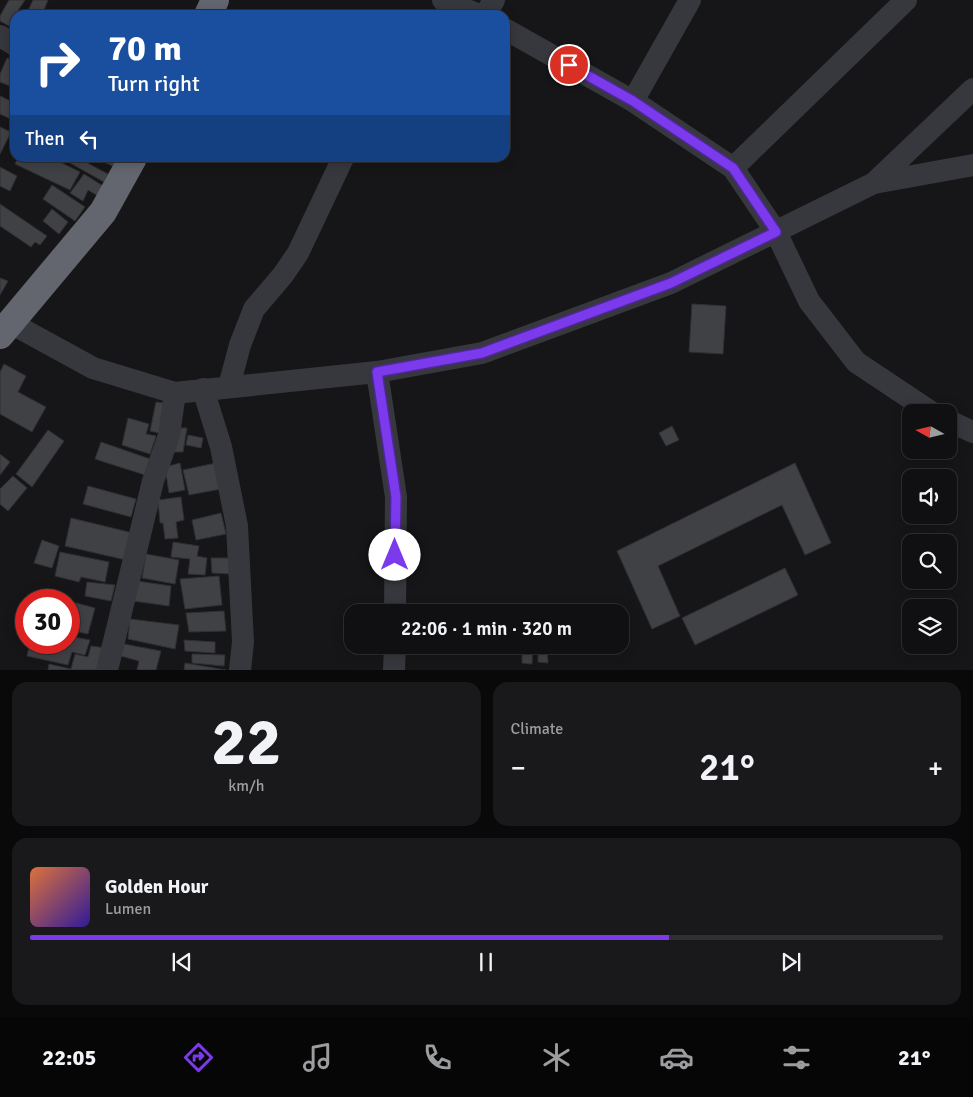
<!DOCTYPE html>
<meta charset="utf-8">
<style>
body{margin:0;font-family:Signika,sans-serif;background:#19191b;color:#f1f3f6;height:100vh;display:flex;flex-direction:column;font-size:19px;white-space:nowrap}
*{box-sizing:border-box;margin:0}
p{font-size:16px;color:#9c9d9f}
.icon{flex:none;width:28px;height:28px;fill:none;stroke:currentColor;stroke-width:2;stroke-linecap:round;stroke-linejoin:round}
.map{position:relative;height:670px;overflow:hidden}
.drawer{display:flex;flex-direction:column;gap:12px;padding:12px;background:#09090a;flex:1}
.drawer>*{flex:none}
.hud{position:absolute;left:10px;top:10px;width:500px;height:152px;border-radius:15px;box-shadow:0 2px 12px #0003,0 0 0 1px #303032;background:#1a4fa0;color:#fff;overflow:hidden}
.needle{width:32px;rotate:278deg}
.buttons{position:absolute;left:902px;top:404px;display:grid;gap:10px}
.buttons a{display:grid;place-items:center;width:55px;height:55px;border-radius:10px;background:#101012;box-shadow:0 2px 12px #0003,0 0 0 1px #303032;font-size:25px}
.speed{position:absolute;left:15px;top:589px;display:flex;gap:10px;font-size:25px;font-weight:700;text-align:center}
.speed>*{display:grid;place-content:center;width:65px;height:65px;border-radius:50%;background:#101012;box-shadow:0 2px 12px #0003,0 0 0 1px #303032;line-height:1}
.speed .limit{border:8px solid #d22;background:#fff;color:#111}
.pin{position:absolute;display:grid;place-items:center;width:42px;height:42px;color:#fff;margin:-21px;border:2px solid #fff;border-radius:50%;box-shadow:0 1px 5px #0007}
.me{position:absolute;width:55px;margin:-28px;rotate:0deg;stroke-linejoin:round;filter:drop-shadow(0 0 4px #0008)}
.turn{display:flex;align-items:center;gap:18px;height:105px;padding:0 15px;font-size:22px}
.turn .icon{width:65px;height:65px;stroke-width:2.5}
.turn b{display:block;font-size:35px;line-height:42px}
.then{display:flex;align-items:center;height:48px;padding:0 15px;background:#0003;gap:10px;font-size:19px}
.big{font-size:38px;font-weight:600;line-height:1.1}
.drawer .card{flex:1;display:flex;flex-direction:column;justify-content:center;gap:8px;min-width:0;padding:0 18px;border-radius:15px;background:#19191b}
.drawer .dial{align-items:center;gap:0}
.dial b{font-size:65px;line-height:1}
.song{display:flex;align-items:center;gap:15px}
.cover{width:60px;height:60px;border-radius:8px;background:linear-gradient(135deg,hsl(20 70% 55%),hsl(250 70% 35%))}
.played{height:5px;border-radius:2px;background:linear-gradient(90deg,#7c3aed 70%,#303032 70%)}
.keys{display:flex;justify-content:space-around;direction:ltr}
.heat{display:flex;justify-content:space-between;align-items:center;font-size:28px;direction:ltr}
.drawer .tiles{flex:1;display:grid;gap:12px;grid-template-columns:1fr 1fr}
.card:last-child{grid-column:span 2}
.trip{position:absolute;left:344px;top:604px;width:285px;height:50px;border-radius:15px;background:#101012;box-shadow:0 2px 12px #0003,0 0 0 1px #303032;font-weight:600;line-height:50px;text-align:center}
.tab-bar{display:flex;height:80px;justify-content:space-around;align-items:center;background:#060607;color:#9c9d9f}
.tab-bar .icon{width:35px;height:35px}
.tab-bar .active{color:#7c3aed}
.tab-bar b{font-size:22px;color:#f1f3f6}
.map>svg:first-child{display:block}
.building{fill:#404145;stroke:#303034}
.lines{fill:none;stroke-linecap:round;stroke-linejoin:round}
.minor{stroke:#37383d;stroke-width:22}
.highway{stroke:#63666e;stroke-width:28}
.route-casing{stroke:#51269a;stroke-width:12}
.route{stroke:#7c3aed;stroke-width:9}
</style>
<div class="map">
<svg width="973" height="670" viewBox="0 0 973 670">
<rect width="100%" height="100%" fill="#161618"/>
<!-- building -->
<path class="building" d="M9,0H25L15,15L11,27L0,21V16Z
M33,0H48L42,15H26Z
M7,58L15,61V88L0,82V74Z
M0,96L15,103V121L0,114Z
M0,127L11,132L0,154Z
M18,158H52L80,172L70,190L15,164Z
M61,158H78L108,174L104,182Z
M95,158H121L117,168Z
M0,167L17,176L10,191L0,186Z
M84,174L103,186L98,196L88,190L83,201L70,193Z
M52,185L85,207L75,221L43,199Z
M0,204L47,236L40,245L35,242L31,247L0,226Z
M52,209L68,222L59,234L43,221Z
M0,278L8,281L0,295Z
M692,304L726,306L723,354L689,352Z
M4,364L26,376L18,392L46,407L32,432L0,414V372Z
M156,402L169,404L164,434L150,431Z
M128,418L149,424L146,434L156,436L150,454L122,445Z
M672,426L679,440L666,446L659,433Z
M177,428H187L183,452H174Z
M48,430L64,441L32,487L16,474Z
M188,435L203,438L201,448L186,445Z
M101,442L150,459L145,475L95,459Z
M0,454L10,462L0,475Z
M180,463L185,490L169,493L165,467Z
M216,463L221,489L189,495L183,470Z
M795,463L831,543L805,555L782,505L658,566L680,616L652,629L617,551Z
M13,476L27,488L8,511L0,504V489Z
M88,486L136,499L131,517L83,504Z
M181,497L184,520L176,522L178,538L165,539L163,523H160L158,500Z
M221,513L226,534L196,540L192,520Z
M71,518L133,533L126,560L65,546Z
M42,540L59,546L52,568L34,563Z
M173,542L199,546L197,556L207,558L205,575L188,574L190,559L171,557Z
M60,552L109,562L105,582L81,577L79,582L55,576Z
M146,554L179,560L175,584L142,578Z
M211,558H231V574L212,573Z
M785,568L798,595L695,645L682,618Z
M219,576L222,605L185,609L180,579Z
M137,581L171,586L169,606L133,601Z
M87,582L115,585L111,601L85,596Z
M39,594L63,600H38Z
M69,601L95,608L88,634L69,630Z
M224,611L226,631L189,632L186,613Z
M130,619L179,625L175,649L128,639Z
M69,636L90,640L85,655L72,652L68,665L27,656L30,642L51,646L52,642L64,644L69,642Z
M184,640L215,642V653L185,651Z
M124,644L161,651L156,670H137L139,661L121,656Z
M522,645H533L532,664L522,663Z
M538,645H547L548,663L538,662Z
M91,646L106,648L101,670H48L49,664L71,669L75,654L88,657Z
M192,654L225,655L224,666L192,663Z
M185,663L226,670H184Z"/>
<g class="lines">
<!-- minor -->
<path class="minor" d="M443,0L479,15
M485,15L494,0
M505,29L633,101L733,168L776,232L809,301L856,362L931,412
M0,36L15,45
M633,101L690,0
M733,168L906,0
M874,183L973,89
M9,322L93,368L175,393L377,372L482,353L671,283L874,183L973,165
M377,372L396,497L395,612
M229,386L240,345L254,309L283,275L298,253L343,158
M203,389L221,447L237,526L243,642L240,670
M949,421L973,432
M107,670L153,481L169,435L175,393
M394,670L395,645"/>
<!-- highway -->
<path class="highway" d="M208,15L215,0
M0,335L103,212L133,158"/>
</g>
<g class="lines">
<!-- route casing -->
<g class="route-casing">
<path id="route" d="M395,555L396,497L377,372L482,353L671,283L776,232L733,168L633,101L569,65"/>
</g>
<!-- route -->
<use href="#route" class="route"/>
</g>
</svg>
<div class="buttons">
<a><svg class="needle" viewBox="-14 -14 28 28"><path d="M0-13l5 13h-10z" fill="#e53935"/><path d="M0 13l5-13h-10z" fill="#9c9d9f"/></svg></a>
<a><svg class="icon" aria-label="sound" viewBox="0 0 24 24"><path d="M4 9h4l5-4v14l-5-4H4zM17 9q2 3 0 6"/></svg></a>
<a><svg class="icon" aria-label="search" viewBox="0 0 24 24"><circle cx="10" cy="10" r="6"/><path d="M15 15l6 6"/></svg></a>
<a><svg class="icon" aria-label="layers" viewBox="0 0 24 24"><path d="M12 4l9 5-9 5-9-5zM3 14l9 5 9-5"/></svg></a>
</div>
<div class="speed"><div class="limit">30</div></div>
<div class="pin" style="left:569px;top:65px;background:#d93025"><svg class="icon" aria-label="arrive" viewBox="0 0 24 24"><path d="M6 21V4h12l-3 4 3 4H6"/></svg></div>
<svg class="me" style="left:395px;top:555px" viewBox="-20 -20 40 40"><circle r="19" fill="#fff"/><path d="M0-13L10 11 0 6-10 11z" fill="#7c3aed"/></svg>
<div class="trip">22:06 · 1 min · 320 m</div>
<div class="hud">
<div class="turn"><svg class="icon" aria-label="right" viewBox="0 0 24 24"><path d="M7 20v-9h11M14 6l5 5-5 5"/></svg><div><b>70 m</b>Turn right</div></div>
<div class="then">Then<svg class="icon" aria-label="left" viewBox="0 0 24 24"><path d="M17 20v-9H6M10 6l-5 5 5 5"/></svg></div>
</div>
</div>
<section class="drawer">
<div class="tiles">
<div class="card dial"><b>22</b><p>km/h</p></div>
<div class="card"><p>Climate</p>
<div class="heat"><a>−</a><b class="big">21°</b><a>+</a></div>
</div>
<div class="card">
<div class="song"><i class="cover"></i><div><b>Golden Hour</b><p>Lumen</p></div></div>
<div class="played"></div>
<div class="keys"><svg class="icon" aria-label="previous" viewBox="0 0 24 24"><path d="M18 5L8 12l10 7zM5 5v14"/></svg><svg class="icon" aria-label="pause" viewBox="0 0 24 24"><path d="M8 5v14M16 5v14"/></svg><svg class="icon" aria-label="next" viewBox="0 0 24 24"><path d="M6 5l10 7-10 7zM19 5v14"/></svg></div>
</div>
</div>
</section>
<nav class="tab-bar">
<b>22:05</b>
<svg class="icon active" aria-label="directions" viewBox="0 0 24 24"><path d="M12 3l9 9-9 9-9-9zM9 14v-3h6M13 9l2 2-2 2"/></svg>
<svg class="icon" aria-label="music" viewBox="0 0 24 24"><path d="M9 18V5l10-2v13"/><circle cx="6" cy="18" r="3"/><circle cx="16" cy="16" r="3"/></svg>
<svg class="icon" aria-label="phone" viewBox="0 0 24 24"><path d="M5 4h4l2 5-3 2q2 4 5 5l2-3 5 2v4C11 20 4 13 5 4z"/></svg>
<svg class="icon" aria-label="climate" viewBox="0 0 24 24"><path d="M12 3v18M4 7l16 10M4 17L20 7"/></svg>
<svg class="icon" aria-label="car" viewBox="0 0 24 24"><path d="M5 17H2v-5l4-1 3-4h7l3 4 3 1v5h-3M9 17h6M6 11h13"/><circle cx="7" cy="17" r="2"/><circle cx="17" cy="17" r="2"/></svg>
<svg class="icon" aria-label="filters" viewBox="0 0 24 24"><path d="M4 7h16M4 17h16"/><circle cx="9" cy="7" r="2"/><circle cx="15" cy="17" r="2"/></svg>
<b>21°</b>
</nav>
